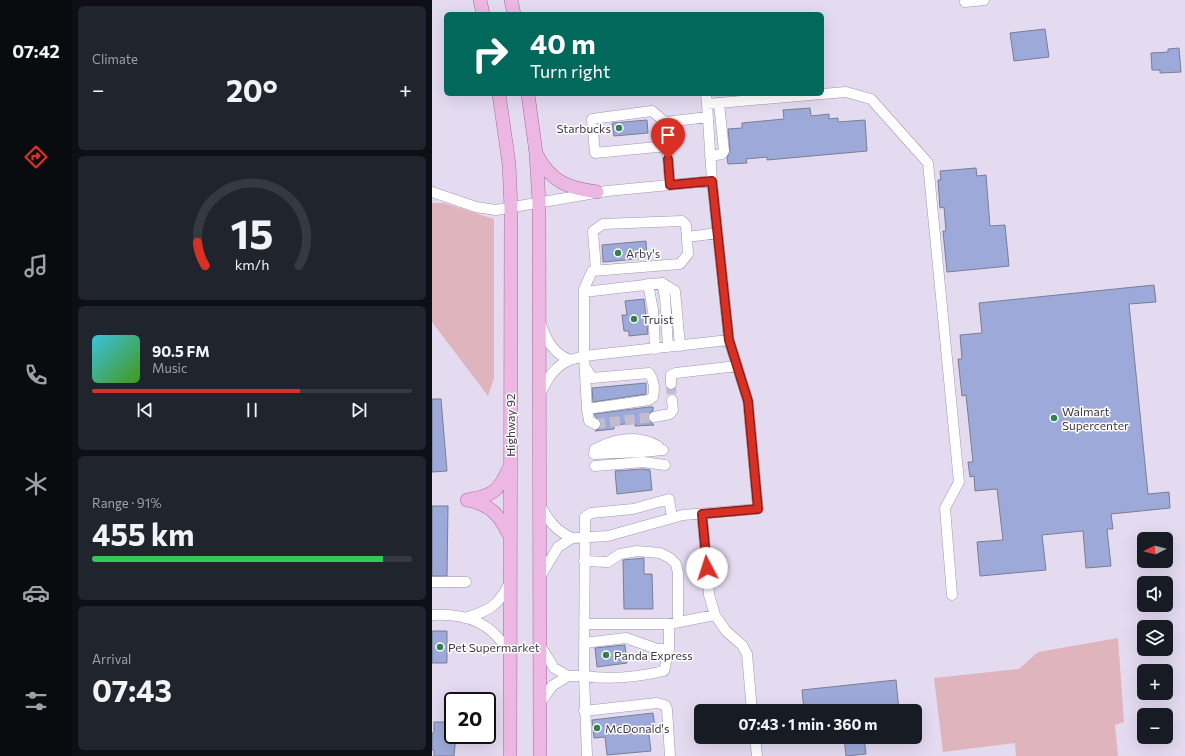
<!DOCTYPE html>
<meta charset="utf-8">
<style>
body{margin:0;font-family:Commissioner,sans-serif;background:#20242c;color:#f1f3f6;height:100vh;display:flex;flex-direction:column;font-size:15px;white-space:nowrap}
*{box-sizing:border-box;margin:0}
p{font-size:13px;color:#9ea1a6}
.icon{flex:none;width:22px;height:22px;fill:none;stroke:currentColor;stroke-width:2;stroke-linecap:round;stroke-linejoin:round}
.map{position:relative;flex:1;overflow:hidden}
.panel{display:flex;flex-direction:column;gap:6px;padding:6px;background:#0d0f14;width:360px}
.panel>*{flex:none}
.hud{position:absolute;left:12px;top:12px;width:380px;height:84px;border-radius:6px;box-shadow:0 4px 16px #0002;background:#00695c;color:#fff;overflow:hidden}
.needle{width:26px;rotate:264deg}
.tools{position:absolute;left:705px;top:532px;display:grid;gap:8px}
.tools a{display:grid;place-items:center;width:36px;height:36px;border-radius:6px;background:#171b24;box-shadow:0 4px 16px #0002;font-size:20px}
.speed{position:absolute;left:12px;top:692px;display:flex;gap:8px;font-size:20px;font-weight:700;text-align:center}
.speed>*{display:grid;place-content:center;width:52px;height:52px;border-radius:50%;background:#171b24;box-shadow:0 4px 16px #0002;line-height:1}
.speed .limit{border:2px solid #111;border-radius:6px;background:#fff;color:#111}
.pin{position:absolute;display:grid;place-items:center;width:34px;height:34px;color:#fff;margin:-41px -17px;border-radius:50% 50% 50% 0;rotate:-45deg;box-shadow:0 0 4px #0007}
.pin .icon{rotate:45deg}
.me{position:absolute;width:44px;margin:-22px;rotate:355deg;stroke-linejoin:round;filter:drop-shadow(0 0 3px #0008)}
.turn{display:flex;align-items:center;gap:14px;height:84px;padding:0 20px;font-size:18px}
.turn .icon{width:52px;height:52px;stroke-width:2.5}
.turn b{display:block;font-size:28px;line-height:34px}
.big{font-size:30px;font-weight:700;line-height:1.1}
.panel .tile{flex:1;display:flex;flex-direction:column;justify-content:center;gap:6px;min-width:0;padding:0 14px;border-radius:6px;background:#20242c}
.panel .dial{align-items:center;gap:0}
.dial svg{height:104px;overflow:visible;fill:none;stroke:#363941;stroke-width:7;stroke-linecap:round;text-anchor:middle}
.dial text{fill:#f1f3f6;stroke:none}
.song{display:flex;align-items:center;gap:12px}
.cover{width:48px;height:48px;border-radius:6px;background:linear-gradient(135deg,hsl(190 70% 55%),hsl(100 70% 35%))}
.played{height:4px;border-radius:2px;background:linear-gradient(90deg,#d93025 65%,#363941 65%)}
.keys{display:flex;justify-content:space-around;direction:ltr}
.heat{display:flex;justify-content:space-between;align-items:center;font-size:22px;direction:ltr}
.charge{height:6px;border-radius:3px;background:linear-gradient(90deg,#34c759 91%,#363941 0)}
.trip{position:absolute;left:262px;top:704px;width:228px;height:40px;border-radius:6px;background:#171b24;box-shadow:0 4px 16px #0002;font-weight:700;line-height:40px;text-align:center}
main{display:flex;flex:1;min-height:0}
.tab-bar{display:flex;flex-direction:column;width:72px;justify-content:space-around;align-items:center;background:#090b0e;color:#9ea1a6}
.tab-bar .icon{width:28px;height:28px}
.tab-bar .on{color:#d93025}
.tab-bar b{font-size:18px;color:#f1f3f6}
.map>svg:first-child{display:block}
.green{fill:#e0b4bd}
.building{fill:#9da9d8;stroke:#797e93}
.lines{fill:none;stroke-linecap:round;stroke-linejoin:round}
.minor-tunnel{stroke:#c3bbce;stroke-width:10;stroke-dasharray:10 5;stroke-linecap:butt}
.minor-casing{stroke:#9f97ab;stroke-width:11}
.major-casing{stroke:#a66c9d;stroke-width:14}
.minor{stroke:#fff;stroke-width:10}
.major{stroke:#ecb7e2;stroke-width:13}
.route-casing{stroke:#8d1f18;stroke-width:10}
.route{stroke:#d93025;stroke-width:7}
.poi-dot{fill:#328152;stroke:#fff;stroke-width:1.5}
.labels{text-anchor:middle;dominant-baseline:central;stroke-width:3;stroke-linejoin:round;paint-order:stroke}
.poi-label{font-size:12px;fill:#3d3942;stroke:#fff;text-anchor:start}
.street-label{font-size:12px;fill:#3d3942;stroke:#fff}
</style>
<main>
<nav class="tab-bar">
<b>07:42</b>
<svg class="icon on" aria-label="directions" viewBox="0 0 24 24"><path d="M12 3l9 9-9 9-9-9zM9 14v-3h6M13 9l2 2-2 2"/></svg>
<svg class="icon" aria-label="music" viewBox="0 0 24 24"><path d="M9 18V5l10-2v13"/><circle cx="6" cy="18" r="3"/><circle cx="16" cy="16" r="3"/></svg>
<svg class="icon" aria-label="phone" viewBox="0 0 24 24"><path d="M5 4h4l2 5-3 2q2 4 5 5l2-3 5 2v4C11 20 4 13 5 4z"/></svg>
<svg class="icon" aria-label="climate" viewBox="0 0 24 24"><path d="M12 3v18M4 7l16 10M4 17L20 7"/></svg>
<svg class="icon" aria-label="car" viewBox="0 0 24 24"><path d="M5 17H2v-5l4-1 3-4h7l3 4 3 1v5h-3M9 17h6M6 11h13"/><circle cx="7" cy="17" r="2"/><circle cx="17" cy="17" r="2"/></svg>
<svg class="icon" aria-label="filters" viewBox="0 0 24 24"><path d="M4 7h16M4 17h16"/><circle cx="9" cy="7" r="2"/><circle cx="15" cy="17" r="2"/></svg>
</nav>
<section class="panel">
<div class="tile"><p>Climate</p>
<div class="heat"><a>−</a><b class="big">20°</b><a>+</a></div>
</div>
<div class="tile dial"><svg viewBox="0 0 100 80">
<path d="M14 69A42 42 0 1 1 86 69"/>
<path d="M14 69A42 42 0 0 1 8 51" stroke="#d93025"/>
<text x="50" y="56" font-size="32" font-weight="700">15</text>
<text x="50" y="72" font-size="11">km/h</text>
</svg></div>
<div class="tile">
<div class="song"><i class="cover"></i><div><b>90.5 FM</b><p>Music</p></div></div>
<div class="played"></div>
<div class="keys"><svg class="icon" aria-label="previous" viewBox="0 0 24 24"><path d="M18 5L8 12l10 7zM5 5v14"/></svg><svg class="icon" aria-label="pause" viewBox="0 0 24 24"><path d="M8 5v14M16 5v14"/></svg><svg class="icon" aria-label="next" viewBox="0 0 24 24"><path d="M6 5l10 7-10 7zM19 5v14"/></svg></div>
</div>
<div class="tile"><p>Range · 91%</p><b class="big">455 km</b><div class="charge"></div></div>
<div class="tile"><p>Arrival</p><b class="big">07:43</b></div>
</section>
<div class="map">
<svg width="753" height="756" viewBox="0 0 753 756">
<rect width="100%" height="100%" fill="#e4dbf1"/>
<!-- green -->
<path class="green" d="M0,203H12L62,219V378L56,396L0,322Z
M686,638L692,722L683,725L686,756H584L583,743L511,752L502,678L587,669L606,652Z"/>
<!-- building -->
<path class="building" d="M613,29L617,57L582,61L578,33Z
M747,48L749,72L728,73V70H720L719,53L736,52V49Z
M378,108L379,116L397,114V119L406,118V122L433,120L435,151L335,160V157L314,159L315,163L296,164L295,158L298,150L296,129L310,128V123L352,119L351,110Z
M215,120L216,133L182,136L180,123Z
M544,168L545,176L554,175L558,226L573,225L577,266L515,272L511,231H514L512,207L508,208L506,180H509L508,171Z
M214,241L215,258L171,262L170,245Z
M722,285L724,302L697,304L716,494L737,492L738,508L679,514L681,529H675L679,566L654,568L651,531L610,535L614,570L548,576L545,542L571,540L565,489L543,491L542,476L538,477L536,462H541L534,395L530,396L526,359H530L528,335L550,333L547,303Z
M212,299L216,334L197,336V331H192L190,315H195L193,301Z
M214,383V394L161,402L160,388Z
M0,399H9L15,471L0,472Z
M217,407H221V411L216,414V419L222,425L203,426V423L182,425V429L163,431L167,429L169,424L162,414Z
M211,469L218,470L220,490L185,494L183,471Z
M0,506H16L15,576H0Z
M212,558V574H220L221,609H192L191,560Z
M0,631H15V663H0Z
M193,645L195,663L165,667L163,648Z
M464,680L467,711H372L370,690Z
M221,713L223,727H216L219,751L175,755L173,737L162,738L160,720Z
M2,722H21V735H24L22,756H2V750H0V733H2Z
M412,737H432L434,754L414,756Z"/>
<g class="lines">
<!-- minor-tunnel -->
<path class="minor-tunnel" d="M239,384L240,400
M163,424L222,417"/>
<!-- minor casing -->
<g class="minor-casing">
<path id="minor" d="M533,2L552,0
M274,94L275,104
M390,94L414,92L439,99L496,163L527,482L513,508L520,595
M233,122L276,117
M235,146L163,153L160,119L220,111L233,122L238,185
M278,156L290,154L292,151L287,103
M280,181L275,104L389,94
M0,192L44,207L64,210L175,191L280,181L297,340L316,401L326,509L251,515L176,536L140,538
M255,237L286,233
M230,283L243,291L248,346
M216,284L221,310L223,349
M152,292L230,283L233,297L236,347
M138,360L152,356L297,340
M153,367L160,378L217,373C222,381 223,387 221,397L217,400L155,409L157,421L163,424
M239,384V375L244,373L305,366
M108,394C115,380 122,366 138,360C121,353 115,341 109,325
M155,409L152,356V289L160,271L248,264L256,254L254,225L250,221L171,224L161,231L164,270
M222,417L238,414L241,410L240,400
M167,447C187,438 207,435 226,446
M210,447L231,450L210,452L162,454L163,449Z
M163,466L211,462L233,465
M152,561L176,562L188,554L205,551L228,553L238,558L244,564L246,573V622
M108,577L126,547L140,538C124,531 116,520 108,505
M0,582H34
M0,615C36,613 61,623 78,655
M283,615L294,631L310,645L315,654L320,711
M33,618C57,611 66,606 77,584
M152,624H237L283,615L277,595L270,514
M152,643L194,638L225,649H237
M136,676H152L153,517L159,513L201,509L237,499L240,518
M108,703L120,686L136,676L122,668L108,645
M152,711L225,703L233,705L235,709L238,756
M323,737L325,756
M155,756L152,676C179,680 206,677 232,671L237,649V624"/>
</g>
<!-- major casing -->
<g class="major-casing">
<path id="major" d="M48,0L51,14
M79,0L82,14
M67,94L77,164L79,208L78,756
M96,94L104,153L107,202L108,756
M105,155C119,182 136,188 165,192
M39,499C62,496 68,488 77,468
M35,500C57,504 67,514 76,533"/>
</g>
<!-- minor -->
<use href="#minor" class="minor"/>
<!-- major -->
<use href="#major" class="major"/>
</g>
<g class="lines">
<!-- route casing -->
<g class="route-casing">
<path id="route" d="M236,159L238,185L280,181L297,340L316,401L326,509L270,514L275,568"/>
</g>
<!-- route -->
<use href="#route" class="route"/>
</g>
<!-- markers -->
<g class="poi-dot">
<circle cx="187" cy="128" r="4"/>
<circle cx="186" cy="253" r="4"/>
<circle cx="202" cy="319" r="4"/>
<circle cx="622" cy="418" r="4"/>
<circle cx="8" cy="647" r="4"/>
<circle cx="174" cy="655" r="4"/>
<circle cx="165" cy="728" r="4"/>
</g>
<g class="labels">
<!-- poi labels -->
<g class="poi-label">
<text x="179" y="128" text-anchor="end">Starbucks</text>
<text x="194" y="253">Arby's</text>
<text x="210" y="319">Truist</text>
<text x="630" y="411">Walmart<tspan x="630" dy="14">Supercenter</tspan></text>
<text x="16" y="647">Pet Supermarket</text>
<text x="182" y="655">Panda Express</text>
<text x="173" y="728">McDonald's</text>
</g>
<!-- street labels -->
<g class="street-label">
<text transform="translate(78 425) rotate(-90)">Highway 92</text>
</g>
</g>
</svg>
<div class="tools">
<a><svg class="needle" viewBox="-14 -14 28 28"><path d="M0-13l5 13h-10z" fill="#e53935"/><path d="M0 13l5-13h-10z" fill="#9ea1a6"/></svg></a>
<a><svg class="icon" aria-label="sound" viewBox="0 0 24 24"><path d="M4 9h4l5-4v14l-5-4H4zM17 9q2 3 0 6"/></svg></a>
<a><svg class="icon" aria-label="layers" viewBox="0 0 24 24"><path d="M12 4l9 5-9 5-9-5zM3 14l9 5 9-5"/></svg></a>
<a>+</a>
<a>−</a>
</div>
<div class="speed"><div class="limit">20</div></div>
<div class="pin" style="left:236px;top:159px;background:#d93025"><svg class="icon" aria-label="arrive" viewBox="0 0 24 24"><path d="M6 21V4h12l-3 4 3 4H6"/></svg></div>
<svg class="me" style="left:275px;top:568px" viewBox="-20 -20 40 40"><circle r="19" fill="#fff"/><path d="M0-13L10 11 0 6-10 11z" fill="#d93025"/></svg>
<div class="trip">07:43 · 1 min · 360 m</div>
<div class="hud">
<div class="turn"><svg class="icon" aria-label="right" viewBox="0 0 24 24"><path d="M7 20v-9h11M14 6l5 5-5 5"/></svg><div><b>40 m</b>Turn right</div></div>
</div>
</div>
</main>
